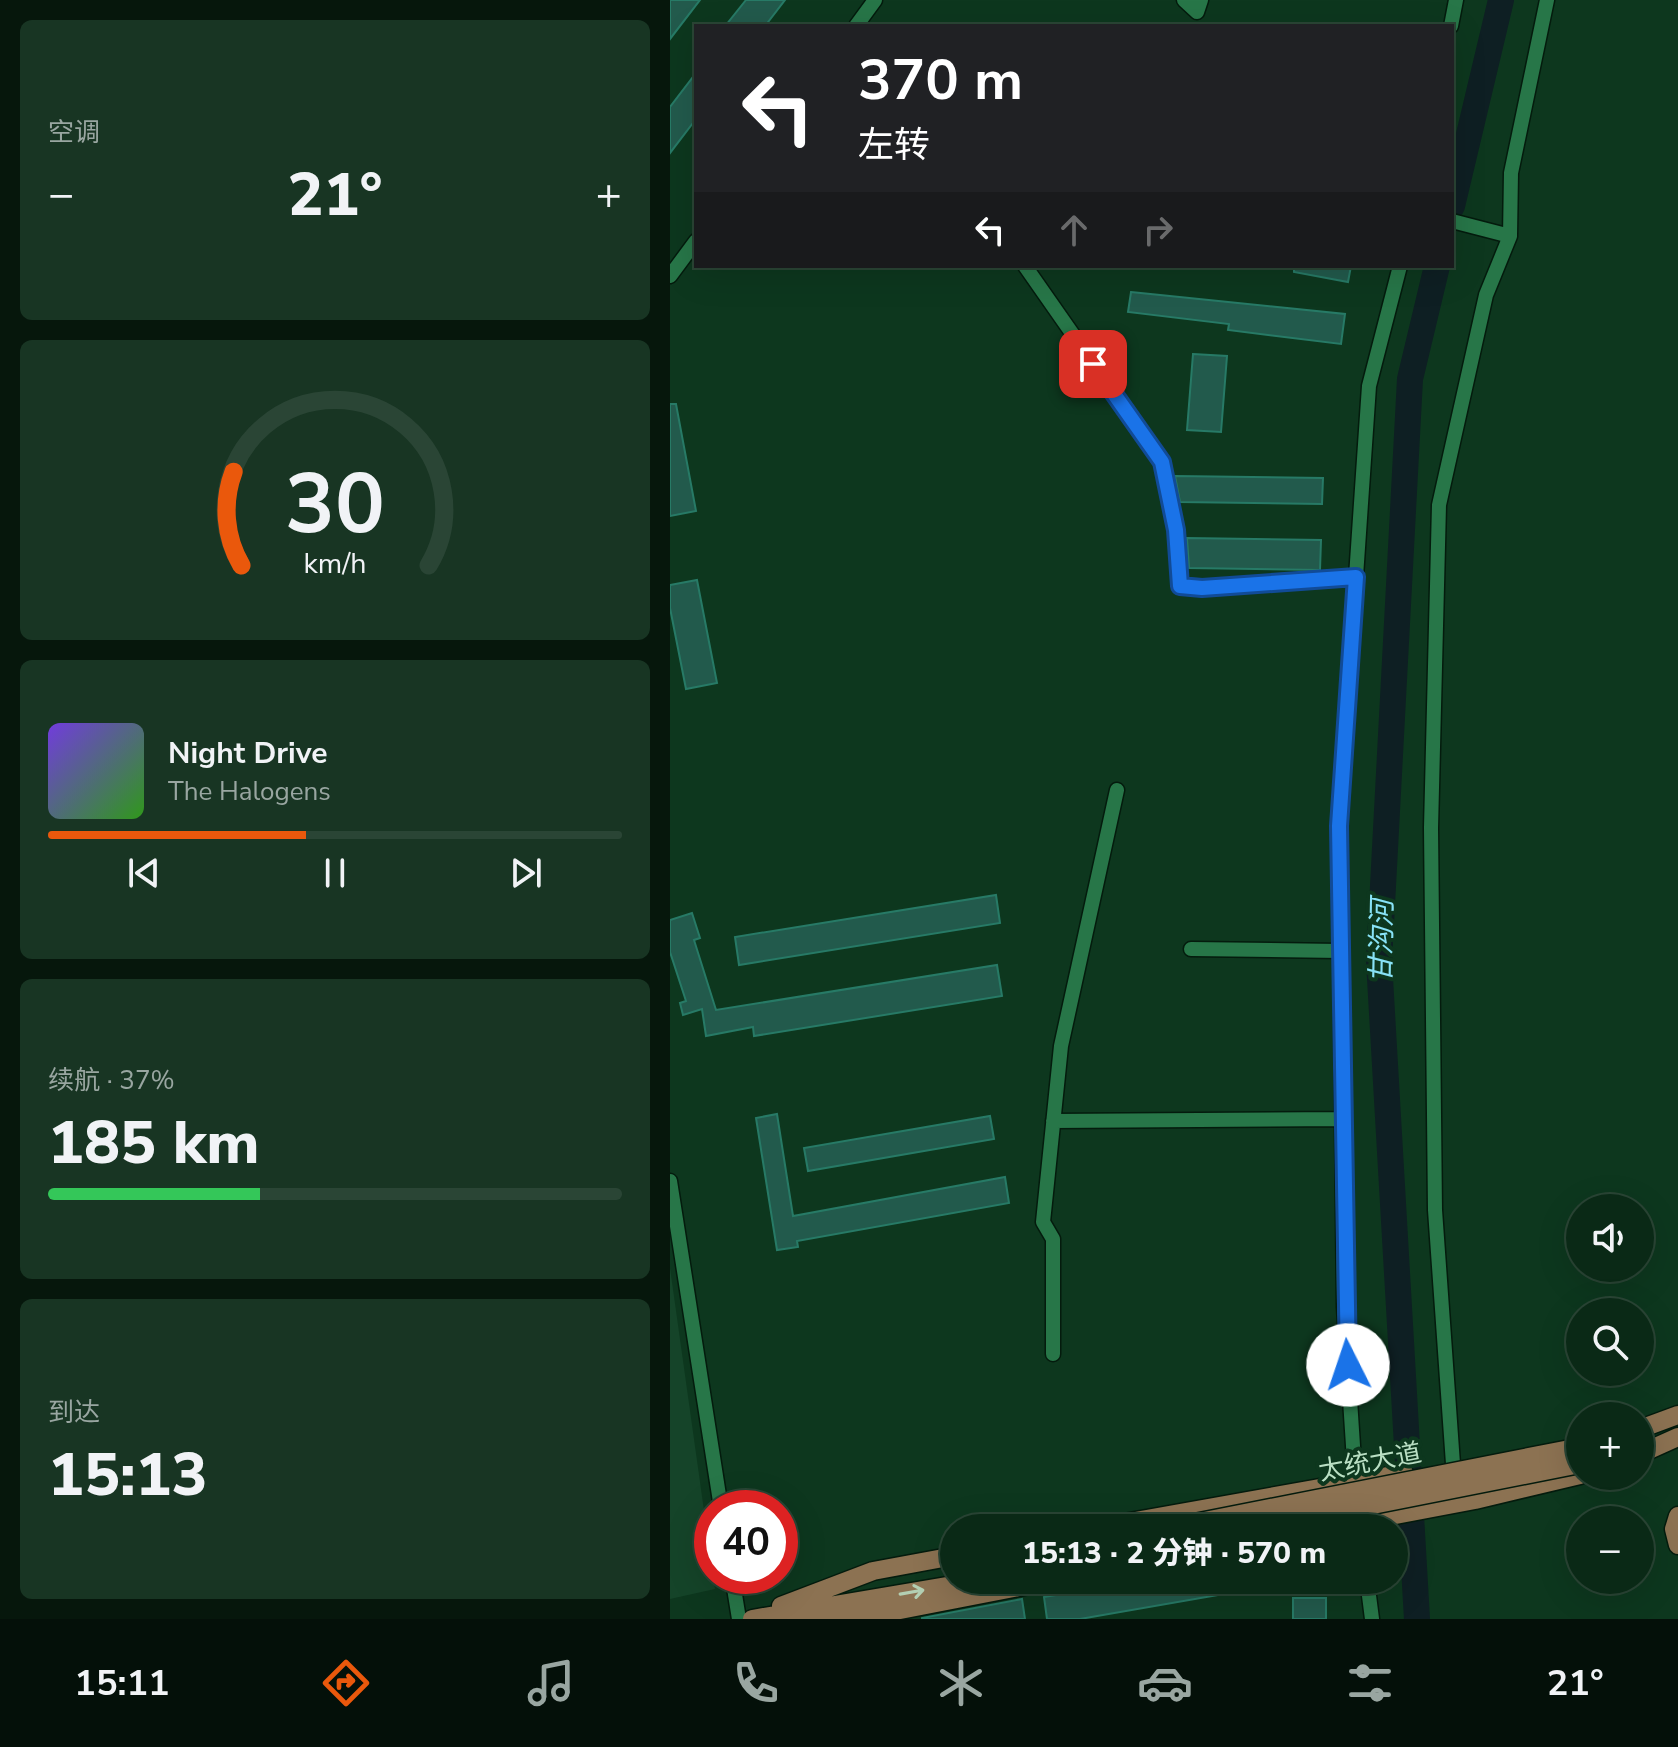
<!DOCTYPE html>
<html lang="zh">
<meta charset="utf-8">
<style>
body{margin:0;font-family:"Nunito Sans","Noto Sans SC",sans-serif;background:#183523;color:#f1f3f6;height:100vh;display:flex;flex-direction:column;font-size:30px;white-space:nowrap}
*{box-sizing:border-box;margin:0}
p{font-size:26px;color:#99a6a1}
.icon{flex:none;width:44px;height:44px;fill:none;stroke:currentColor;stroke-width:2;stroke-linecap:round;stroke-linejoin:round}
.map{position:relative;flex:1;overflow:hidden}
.sheet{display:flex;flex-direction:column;gap:20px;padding:20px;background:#06170c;width:670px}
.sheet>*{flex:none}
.guide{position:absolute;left:24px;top:24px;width:760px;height:244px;border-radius:0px;box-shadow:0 8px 32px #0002,0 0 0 2px #2a4535;background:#202124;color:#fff;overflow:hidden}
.buttons{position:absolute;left:896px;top:1194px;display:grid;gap:16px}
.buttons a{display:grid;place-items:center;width:88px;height:88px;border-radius:50%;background:#0a2916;box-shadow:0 8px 32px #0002,0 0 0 2px #2a4535;font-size:40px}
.speed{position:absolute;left:24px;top:1490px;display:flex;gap:16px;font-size:40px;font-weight:700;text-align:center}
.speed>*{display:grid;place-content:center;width:104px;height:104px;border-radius:50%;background:#0a2916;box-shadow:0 8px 32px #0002,0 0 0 2px #2a4535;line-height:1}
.speed .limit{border:12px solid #d22;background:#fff;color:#111}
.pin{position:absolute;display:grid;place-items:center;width:68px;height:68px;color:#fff;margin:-34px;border-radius:16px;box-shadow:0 4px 12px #0006}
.me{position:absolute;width:88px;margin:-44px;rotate:356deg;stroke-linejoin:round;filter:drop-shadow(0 0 6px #0008)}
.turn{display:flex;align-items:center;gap:28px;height:168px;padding:0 32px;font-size:36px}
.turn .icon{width:104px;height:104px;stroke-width:2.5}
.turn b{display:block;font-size:56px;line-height:68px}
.lanes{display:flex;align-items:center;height:76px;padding:0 32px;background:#0003;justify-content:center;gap:40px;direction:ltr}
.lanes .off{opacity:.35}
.big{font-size:60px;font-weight:800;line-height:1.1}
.sheet .tile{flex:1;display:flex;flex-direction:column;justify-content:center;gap:12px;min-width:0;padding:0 28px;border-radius:12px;background:#183523}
.sheet .dial{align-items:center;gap:0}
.dial svg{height:208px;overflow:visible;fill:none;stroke:#2a4535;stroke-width:7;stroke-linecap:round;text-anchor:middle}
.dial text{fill:#f1f3f6;stroke:none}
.song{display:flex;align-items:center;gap:24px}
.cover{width:96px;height:96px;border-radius:12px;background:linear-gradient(135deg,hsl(260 70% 55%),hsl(110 70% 35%))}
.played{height:8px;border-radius:4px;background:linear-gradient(90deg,#ea580c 45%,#2a4535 45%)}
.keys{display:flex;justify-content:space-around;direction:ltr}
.heat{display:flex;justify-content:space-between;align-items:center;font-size:44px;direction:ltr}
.charge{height:12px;border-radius:6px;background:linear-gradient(90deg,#34c759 37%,#2a4535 0)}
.trip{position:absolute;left:270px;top:1514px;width:468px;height:80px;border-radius:40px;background:#0a2916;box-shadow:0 8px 32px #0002,0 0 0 2px #2a4535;font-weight:800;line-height:80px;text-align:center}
.menu{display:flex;height:128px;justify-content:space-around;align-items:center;background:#041009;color:#99a6a1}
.menu .icon{width:56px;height:56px}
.menu .on{color:#ea580c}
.menu b{font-size:36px;color:#f1f3f6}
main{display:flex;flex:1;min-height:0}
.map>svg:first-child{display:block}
.built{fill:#154429}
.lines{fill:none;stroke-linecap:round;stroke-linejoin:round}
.river{stroke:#0e1f23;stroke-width:26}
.building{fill:#225a4c;stroke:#277a66;stroke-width:2}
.minor-casing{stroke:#041b0d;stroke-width:17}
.major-casing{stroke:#041b0d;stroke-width:21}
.minor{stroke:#277648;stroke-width:14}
.major{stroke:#8c7252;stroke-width:18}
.major-bridge-casing{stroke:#041b0d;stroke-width:21;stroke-linecap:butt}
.major-bridge{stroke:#8c7252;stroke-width:18}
.oneway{stroke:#b3cfb3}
.route-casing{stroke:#114b97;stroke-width:20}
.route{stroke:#1a73e8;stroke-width:14}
.labels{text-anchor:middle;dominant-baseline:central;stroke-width:8;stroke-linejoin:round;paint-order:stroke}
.street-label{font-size:26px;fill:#badfc4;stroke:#0d371e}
.water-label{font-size:28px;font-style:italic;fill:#88e2f6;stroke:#0d371e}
</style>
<main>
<section class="sheet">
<div class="tile"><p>空调</p>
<div class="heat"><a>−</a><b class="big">21°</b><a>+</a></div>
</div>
<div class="tile dial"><svg viewBox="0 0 100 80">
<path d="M14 69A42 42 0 1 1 86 69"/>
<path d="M14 69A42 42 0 0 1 11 33" stroke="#ea580c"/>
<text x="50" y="56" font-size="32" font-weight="700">30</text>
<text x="50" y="72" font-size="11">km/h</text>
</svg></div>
<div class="tile">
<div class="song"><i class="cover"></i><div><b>Night Drive</b><p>The Halogens</p></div></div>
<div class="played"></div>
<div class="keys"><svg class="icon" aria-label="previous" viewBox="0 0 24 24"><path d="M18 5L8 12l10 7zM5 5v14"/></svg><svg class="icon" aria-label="pause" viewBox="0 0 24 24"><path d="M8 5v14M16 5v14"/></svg><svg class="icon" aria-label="next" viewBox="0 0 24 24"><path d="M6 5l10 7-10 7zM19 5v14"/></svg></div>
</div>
<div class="tile"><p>续航 · 37%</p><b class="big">185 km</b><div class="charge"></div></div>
<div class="tile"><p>到达</p><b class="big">15:13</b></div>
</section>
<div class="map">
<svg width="1008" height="1619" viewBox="0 0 1008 1619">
<rect width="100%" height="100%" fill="#0d371e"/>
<!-- built -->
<path class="built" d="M0,1268L45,1589L0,1599Z"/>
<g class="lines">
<!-- river -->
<path class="river" d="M782,206L831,0
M747,1619L709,961L740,379L767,266"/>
</g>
<!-- building -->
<path class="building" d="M0,0H30L0,39Z
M76,0H115L95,26L56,25Z
M26,73V119L0,153V107Z
M624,266H681L678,282L624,272Z
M461,292L675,314L671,344L558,330L559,324L458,312Z
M523,354L557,356L551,432L517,430Z
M0,404H6L26,511L0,516Z
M505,476L653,478L652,504L510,502Z
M517,538L651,540L650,570L519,568Z
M27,580L47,683L16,689L0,608V585Z
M326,895L330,923L69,965L65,937Z
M22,913L30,938L24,940L46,1010L327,965L332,996L84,1036L83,1027L36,1036L32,1009L13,1015L10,1003L16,1001L0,952V920Z
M107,1114L123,1216L335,1177L339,1203L127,1241L128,1247L107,1250L86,1118Z
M320,1116L324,1139L138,1171L134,1148Z
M476,1580H599L600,1586L410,1619H377L374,1597Z
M623,1598H656V1619H623Z
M352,1599L355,1619H252V1618Z"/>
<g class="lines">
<!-- minor casing -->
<g class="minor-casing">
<path id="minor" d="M514,0L527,12L531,0
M186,26L205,0
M781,26L786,0
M782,221L840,236
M355,266L492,462L506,530L510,586L532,588L686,577
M0,276L26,241
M521,949L670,951
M383,1121L672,1119
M0,1181L51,1508
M383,1354V1239L373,1222L391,1046L447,790
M783,1464L765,1210L761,828L769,505L816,295L840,236L841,173L877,0
M686,1492L674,1307L669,826L699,386L730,266
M62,1576L69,1619
M697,1580L702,1619"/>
</g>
<!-- major casing -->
<g class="major-casing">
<path id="major" d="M970,1429L1008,1415
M970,1454L1008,1437
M1008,1516L1004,1529L1008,1545
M426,1528L734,1473
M656,1528L805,1500L910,1475
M111,1606L203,1571L284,1556
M82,1619L312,1580
M117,1619L204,1615L385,1580"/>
</g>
<!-- minor -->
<use href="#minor" class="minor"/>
<!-- major -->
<use href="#major" class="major"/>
<!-- major-bridge casing -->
<g class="major-bridge-casing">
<path id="major-bridge" d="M499,1528L910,1447
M586,1528L910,1464"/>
</g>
<!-- major-bridge -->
<use href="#major-bridge" class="major-bridge"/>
</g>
<!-- one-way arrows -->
<defs><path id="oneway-shaft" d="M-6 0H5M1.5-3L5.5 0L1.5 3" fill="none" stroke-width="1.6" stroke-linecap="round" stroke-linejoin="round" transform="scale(2)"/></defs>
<use class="oneway" href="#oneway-shaft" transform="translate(242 1592) rotate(-10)"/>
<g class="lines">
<!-- route casing -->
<g class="route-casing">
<path id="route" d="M423,364L492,462L506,530L510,586L532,588L686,577L669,826L678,1365"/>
</g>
<!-- route -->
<use href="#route" class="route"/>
</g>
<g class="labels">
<!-- street labels -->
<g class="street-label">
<text transform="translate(700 1462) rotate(-11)">太统大道</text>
</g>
<!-- water labels -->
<g class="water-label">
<text transform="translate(712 941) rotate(-89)">甘沟河</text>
</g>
</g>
</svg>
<div class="buttons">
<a><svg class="icon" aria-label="sound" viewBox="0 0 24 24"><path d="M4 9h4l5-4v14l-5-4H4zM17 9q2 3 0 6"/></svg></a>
<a><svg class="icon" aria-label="search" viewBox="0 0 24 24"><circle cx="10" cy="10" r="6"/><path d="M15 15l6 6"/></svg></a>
<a>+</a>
<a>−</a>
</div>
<div class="speed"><div class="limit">40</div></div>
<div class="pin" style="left:423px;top:364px;background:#d93025"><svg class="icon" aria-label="arrive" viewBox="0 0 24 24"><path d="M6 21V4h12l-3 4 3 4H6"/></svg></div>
<svg class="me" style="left:678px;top:1365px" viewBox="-20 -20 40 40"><circle r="19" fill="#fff"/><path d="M0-13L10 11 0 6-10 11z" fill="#1a73e8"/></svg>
<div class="trip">15:13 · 2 分钟 · 570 m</div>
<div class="guide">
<div class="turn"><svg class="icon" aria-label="left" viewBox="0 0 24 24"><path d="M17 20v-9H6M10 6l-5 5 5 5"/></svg><div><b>370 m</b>左转</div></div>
<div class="lanes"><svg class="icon" aria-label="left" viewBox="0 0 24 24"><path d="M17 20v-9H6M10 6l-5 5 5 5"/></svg><svg class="icon off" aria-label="ahead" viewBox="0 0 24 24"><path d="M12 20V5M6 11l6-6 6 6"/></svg><svg class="icon off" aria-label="right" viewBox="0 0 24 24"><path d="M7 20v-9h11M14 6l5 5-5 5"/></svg></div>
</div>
</div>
</main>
<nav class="menu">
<b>15:11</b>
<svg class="icon on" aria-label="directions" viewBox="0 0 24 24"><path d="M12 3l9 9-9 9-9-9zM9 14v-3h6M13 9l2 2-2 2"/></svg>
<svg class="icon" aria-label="music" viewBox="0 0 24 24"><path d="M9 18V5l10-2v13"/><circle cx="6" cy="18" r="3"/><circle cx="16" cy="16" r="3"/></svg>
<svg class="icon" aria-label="phone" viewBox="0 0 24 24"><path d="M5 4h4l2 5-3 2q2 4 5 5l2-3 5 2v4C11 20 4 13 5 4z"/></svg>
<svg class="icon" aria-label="climate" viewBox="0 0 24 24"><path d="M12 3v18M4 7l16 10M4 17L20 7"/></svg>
<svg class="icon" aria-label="car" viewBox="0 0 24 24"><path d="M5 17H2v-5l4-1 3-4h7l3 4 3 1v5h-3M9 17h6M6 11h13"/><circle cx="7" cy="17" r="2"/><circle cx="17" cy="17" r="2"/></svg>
<svg class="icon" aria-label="filters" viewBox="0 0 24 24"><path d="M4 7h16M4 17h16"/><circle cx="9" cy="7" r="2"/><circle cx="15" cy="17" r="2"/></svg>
<b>21°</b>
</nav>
